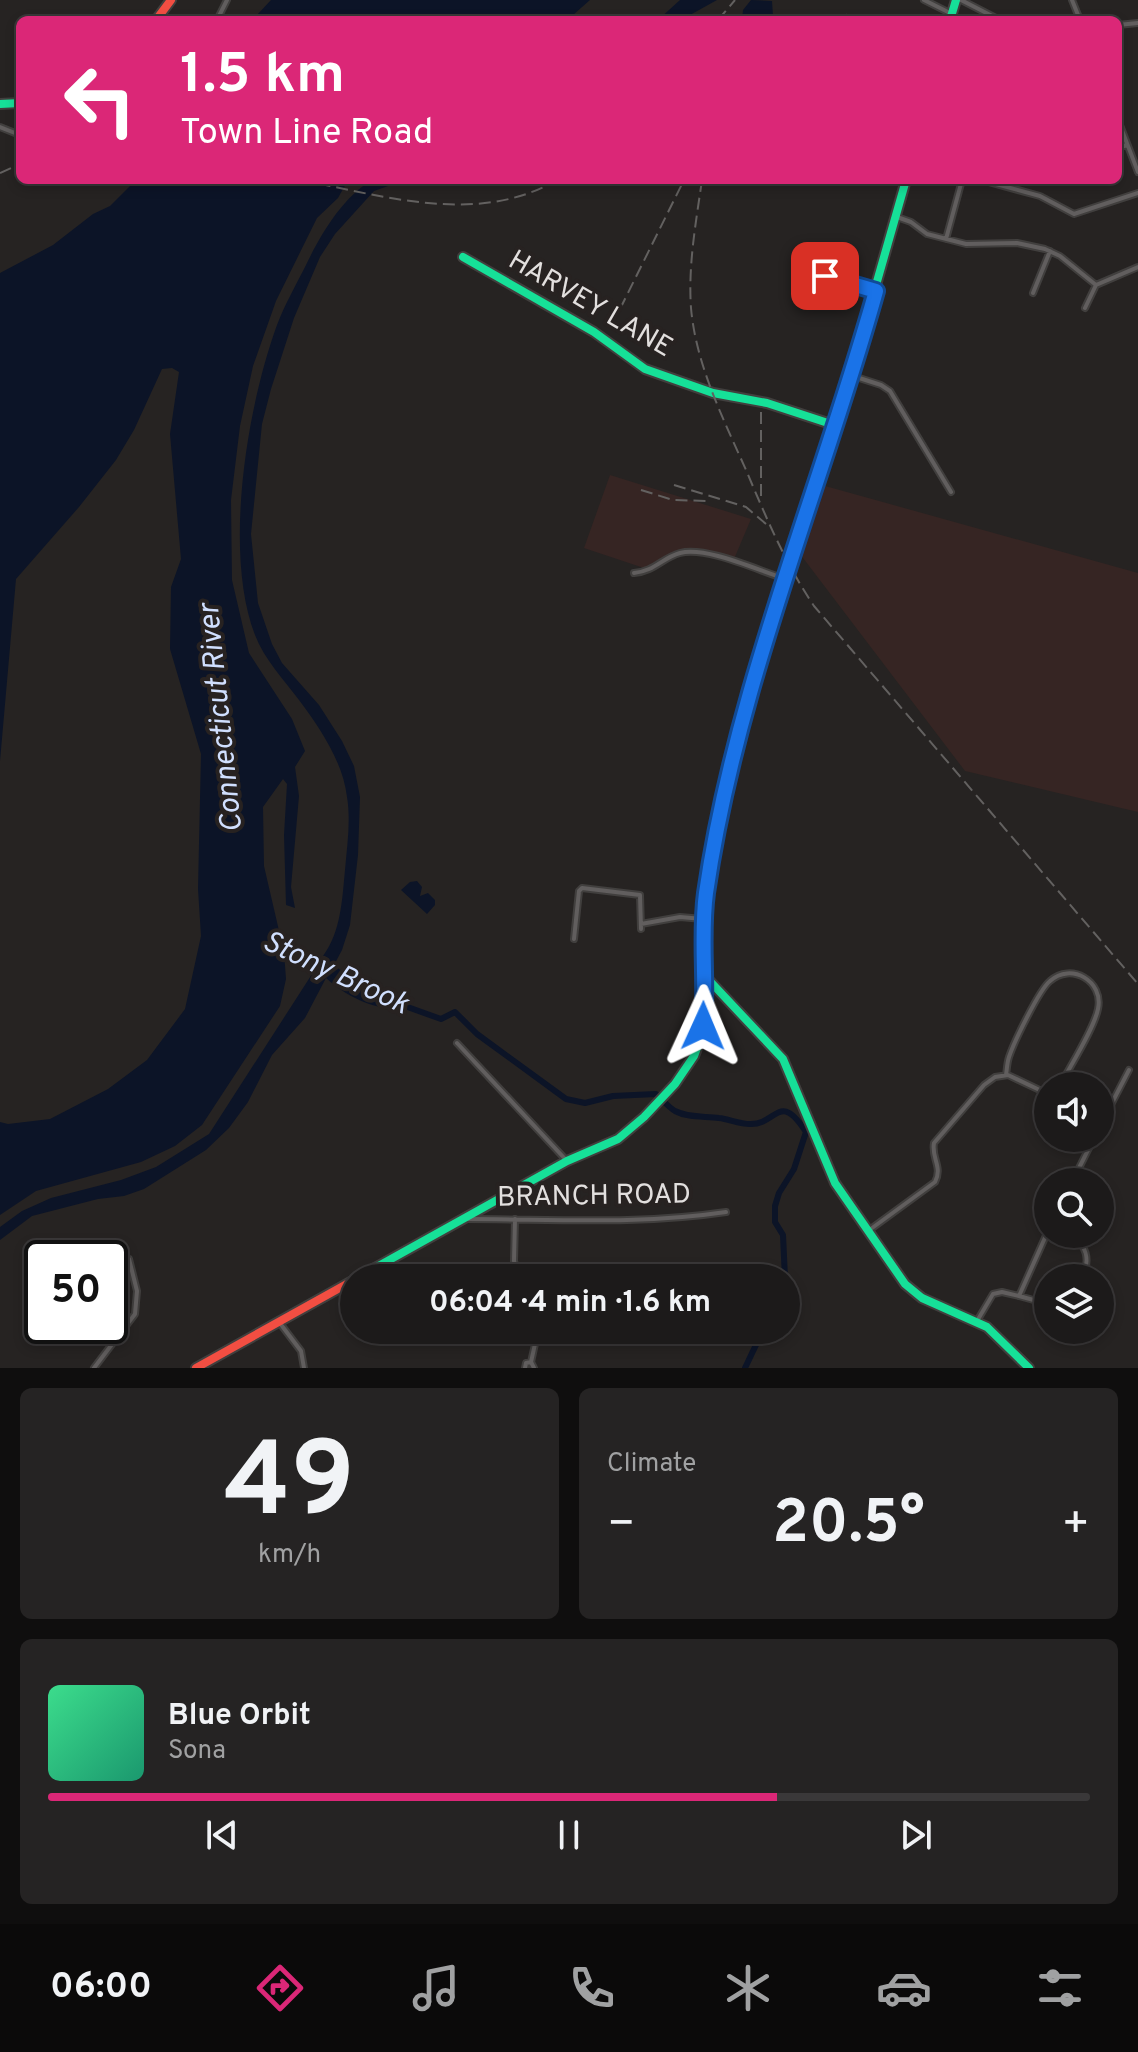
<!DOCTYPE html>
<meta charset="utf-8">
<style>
body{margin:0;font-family:Overpass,sans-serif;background:#252323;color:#f1f3f6;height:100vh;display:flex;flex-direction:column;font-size:30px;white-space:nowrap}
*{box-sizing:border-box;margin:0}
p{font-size:26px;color:#a0a1a2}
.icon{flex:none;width:44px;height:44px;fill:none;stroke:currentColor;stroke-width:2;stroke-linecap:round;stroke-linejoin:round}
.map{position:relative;height:1368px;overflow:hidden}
.panel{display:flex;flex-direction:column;gap:20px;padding:20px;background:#0f0e0e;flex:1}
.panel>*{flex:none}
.banner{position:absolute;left:16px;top:16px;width:1106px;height:168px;border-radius:12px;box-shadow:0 4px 12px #0003,0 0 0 2px #3a3839;background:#db2777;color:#fff;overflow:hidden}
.fabs{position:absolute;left:1034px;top:1072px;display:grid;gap:16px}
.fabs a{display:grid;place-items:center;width:80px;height:80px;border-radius:50%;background:#1c1a1a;box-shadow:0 4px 12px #0003,0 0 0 2px #3a3839;font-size:40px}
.speed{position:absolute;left:24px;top:1240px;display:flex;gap:16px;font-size:40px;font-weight:700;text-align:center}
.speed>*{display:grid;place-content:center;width:104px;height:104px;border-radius:50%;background:#1c1a1a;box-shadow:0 4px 12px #0003,0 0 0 2px #3a3839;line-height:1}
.speed .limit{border:4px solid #111;border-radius:12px;background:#fff;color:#111}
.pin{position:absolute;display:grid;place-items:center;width:68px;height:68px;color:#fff;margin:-34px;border-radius:16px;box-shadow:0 4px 12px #0006}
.me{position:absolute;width:88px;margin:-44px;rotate:1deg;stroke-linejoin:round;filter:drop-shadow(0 0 6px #0008)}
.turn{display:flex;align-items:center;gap:28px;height:168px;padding:0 32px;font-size:36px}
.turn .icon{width:104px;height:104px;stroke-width:2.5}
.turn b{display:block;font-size:56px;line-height:68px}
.big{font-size:60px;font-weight:700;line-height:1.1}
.panel .card{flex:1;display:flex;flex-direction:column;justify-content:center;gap:12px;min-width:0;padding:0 28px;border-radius:12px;background:#252323}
.panel .dial{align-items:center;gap:0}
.dial b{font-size:104px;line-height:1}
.song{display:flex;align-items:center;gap:24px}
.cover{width:96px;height:96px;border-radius:12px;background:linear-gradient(135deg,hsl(150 70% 55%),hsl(160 70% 35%))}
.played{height:8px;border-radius:4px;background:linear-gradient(90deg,#db2777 70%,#3a3839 70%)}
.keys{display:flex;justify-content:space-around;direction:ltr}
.heat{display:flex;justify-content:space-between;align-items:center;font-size:44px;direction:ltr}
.panel .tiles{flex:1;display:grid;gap:20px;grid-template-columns:1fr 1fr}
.card:last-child{grid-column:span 2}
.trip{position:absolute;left:340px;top:1264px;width:460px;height:80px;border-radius:40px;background:#1c1a1a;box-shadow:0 4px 12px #0003,0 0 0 2px #3a3839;font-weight:700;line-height:80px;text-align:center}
.tabs{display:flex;height:128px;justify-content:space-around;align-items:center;background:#0b0a0a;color:#a0a1a2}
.tabs .icon{width:56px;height:56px}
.tabs .active{color:#db2777}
.tabs b{font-size:36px;color:#f1f3f6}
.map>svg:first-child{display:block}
.industrial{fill:#362523}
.water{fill:#0c1427}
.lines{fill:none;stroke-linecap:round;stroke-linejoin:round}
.river{stroke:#0c1427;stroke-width:6}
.street-casing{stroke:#413f3e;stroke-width:8}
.fast-casing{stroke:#413f3e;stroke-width:12}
.slow-casing{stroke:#413f3e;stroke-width:12}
.jam-casing{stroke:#413f3e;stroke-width:12}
.street{stroke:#615e5e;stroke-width:4}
.fast{stroke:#16e098;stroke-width:8}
.slow{stroke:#ffcf43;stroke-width:8}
.jam{stroke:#f24e42;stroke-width:8}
.rail{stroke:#636160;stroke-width:2;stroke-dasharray:12 6;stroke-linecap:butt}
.route-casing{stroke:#114b97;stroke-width:20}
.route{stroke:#1a73e8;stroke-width:14}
.labels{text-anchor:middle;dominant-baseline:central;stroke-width:8;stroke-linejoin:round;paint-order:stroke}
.street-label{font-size:28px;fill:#e2dfde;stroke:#272221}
.water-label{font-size:30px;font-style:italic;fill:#d0dffe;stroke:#272221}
</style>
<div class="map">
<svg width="1138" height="1368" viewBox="0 0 1138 1368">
<rect width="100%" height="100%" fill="#262322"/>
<!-- industrial -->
<path class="industrial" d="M610,475L751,519L734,559L691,548L676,551L647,569L584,548Z
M818,484L1138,573V812L965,771L800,554Z"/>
<!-- water -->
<path class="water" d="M271,0H590L573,15L564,14L556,20H240L257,15Z
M680,0H717L681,20H658Z
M751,0L772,1L773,16L769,20H742L743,10Z
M136,180H348L338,198L317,218L276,301L253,366L240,426L231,500L232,580L249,653L292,719L305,751L295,767L299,796L291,887L295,908L286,905L284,835L287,784L283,779L263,807L264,866L280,935L292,945L320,956L315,964L301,959L313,967L312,969L284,952L286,979L280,1006L202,1125L175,1146L141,1162L36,1191L0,1215V1122L8,1124L50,1119L108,1089L147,1060L185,1009L201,936L198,889L201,754L170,649L171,587L181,559L170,434L179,372L172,368L162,369L134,430L116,460L79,507L16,579L0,761V273L53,245L93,214L110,206Z
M372,180H523L488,186L405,180L374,191L335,234L320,257L294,318L271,389L262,424L251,534L258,603L272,644L282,663L319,705L342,741L354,766L360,797L358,855L350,925L342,950L334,965L352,979L406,1000L410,1003L408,1008C378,1012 348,998 326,978L305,1018L272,1055L248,1102L229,1128L206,1150L144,1189L124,1196L98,1199L32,1216L0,1240V1227L22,1211L51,1198L121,1180L156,1167L209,1134L314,971L318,973L327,960L323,956C341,931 342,901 345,870C347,846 351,821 347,797C343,762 320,728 299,700C284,680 264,659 255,635C223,552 247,407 277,325C285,304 296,285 306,265C321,234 342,198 372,180Z
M417,881L422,887L420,896L428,893L435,900V905L427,914L401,890L410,882Z"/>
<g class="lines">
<!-- river -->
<path class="river" d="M311,958L338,976
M402,1005L441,1019L455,1012L477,1034L566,1099L585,1103L613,1096L656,1094C662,1099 668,1107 675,1111C688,1118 705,1116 719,1118C729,1119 739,1124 750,1124C777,1125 779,1090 806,1132L794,1169L779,1193L775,1206V1222L783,1235L785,1278
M745,1368L763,1330"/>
<!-- street casing -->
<g class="street-casing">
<path id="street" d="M924,0L952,14
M961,0L1000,20
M1072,0L1080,20
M847,18L851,20
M217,20L227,0
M1118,25L1138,23
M1118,120L1138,172
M0,127L20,135
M1118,148L1127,145
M981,180L1040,196L1074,214L1138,193
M897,217L911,222L927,234L966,244L1017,243L1045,249L1060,256L1096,285
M946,239L962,180
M821,249L812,270L838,281L876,291
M1096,285L1138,267
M1033,293L1050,251
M1085,308L1096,285
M850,375L881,385L890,391L951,492
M634,573C655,571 662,558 680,553C707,546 759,571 786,579
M641,924L680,917L703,919
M574,939L579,891L582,888L640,895L641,929
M457,1043L567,1161
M1006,1075C1007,1069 1007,1063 1009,1057C1014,1042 1039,990 1050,981C1071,962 1104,981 1098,1009C1094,1029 1070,1066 1060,1086
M1100,1126L1129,1070
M1072,1182L1094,1138
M465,1219C553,1219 639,1225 726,1212
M515,1219L514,1261L519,1278
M868,1231L935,1182C943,1167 931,1158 934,1143L984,1085L995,1077L1008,1075L1048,1094
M1069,1234C1087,1245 1091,1259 1082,1278
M1019,1296L1048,1304
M977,1321L993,1294L1002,1292L1019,1296L1048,1231
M279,1322L301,1351L304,1368
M531,1362L534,1368
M94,1368L135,1314L137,1291L129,1259
M525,1368L526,1363L531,1362L535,1344L534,1330"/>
</g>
<!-- fast casing -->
<g class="fast-casing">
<path id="fast" d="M950,20L956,0
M0,104L20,103
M463,257L594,332L645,369L713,393L767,403L834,425
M852,369L906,180
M705,976L783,1059L835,1183L905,1284L922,1298L987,1327L1029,1368
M357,1278L567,1161L618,1139L644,1117L675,1084L694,1056L702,1035L704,1015L702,927L707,891L738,745L754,689"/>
</g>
<!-- slow casing -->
<g class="slow-casing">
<path id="slow" d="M754,689L852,369"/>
</g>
<!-- jam casing -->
<g class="jam-casing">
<path id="jam" d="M156,20L171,0
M196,1368L354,1280"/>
</g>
<!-- street -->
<use href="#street" class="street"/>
<!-- fast -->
<use href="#fast" class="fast"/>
<!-- slow -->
<use href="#slow" class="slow"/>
<!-- jam -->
<use href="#jam" class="jam"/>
<!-- rail -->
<path class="rail" d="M718,20L735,0
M0,173L20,164
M301,180C384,196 478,226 557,180
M702,180C696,222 688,265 691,308C696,365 723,418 746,470C766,517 785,563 814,606L1138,984
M620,309L684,180
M761,412V496
M674,485L746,507L766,524
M641,490L673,500L706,501"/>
</g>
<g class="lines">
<!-- route casing -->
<g class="route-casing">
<path id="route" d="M703,1026C707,981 700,937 706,893C735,690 821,488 876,291L825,276"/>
</g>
<!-- route -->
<use href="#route" class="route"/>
</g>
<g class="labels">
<!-- street labels -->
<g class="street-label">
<text transform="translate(590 305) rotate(30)">HARVEY LANE</text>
<text transform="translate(594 1197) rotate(-1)">BRANCH ROAD</text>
</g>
<!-- water labels -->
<g class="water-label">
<text transform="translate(222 718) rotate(-96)">Connecticut River</text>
<text transform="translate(335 974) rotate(25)">Stony Brook</text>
</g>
</g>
</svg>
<div class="fabs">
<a><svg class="icon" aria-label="sound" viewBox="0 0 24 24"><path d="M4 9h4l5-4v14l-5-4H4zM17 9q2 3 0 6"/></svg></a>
<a><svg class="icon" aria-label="search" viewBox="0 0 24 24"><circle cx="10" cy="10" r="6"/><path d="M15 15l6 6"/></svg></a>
<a><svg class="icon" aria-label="layers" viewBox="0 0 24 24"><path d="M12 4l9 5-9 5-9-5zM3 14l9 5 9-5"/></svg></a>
</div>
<div class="speed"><div class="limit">50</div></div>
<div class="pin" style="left:825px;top:276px;background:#d93025"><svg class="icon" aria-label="arrive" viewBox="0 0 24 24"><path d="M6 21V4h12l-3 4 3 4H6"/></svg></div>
<svg class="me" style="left:703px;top:1026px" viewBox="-20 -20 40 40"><path d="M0-17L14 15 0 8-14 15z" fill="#1a73e8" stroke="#fff" stroke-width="4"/></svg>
<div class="trip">06:04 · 4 min · 1.6 km</div>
<div class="banner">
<div class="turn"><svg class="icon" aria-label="left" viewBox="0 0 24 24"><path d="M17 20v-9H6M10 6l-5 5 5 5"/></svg><div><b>1.5 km</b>Town Line Road</div></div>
</div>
</div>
<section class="panel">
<div class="tiles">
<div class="card dial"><b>49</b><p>km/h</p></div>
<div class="card"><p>Climate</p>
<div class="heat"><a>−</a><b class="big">20.5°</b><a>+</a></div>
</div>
<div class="card">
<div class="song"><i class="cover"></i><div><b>Blue Orbit</b><p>Sona</p></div></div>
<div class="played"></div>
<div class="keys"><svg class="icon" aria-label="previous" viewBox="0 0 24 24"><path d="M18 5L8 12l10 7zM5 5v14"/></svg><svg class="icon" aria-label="pause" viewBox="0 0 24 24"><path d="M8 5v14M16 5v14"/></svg><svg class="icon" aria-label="next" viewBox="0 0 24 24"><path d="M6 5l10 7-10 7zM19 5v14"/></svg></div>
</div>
</div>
</section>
<nav class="tabs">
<b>06:00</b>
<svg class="icon active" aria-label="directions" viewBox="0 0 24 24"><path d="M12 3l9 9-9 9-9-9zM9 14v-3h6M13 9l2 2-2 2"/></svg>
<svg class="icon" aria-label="music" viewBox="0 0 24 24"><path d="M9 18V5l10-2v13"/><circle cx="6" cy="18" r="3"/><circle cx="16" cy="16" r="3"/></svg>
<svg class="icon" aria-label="phone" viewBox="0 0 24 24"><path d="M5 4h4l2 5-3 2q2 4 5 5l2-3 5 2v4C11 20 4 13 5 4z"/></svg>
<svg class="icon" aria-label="climate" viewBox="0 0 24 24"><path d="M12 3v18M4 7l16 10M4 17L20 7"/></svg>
<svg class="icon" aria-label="car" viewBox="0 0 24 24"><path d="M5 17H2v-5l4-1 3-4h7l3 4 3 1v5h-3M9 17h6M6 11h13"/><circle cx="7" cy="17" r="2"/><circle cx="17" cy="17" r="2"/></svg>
<svg class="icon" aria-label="filters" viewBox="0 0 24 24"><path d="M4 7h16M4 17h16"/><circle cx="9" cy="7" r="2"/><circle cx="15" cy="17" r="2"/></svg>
</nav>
